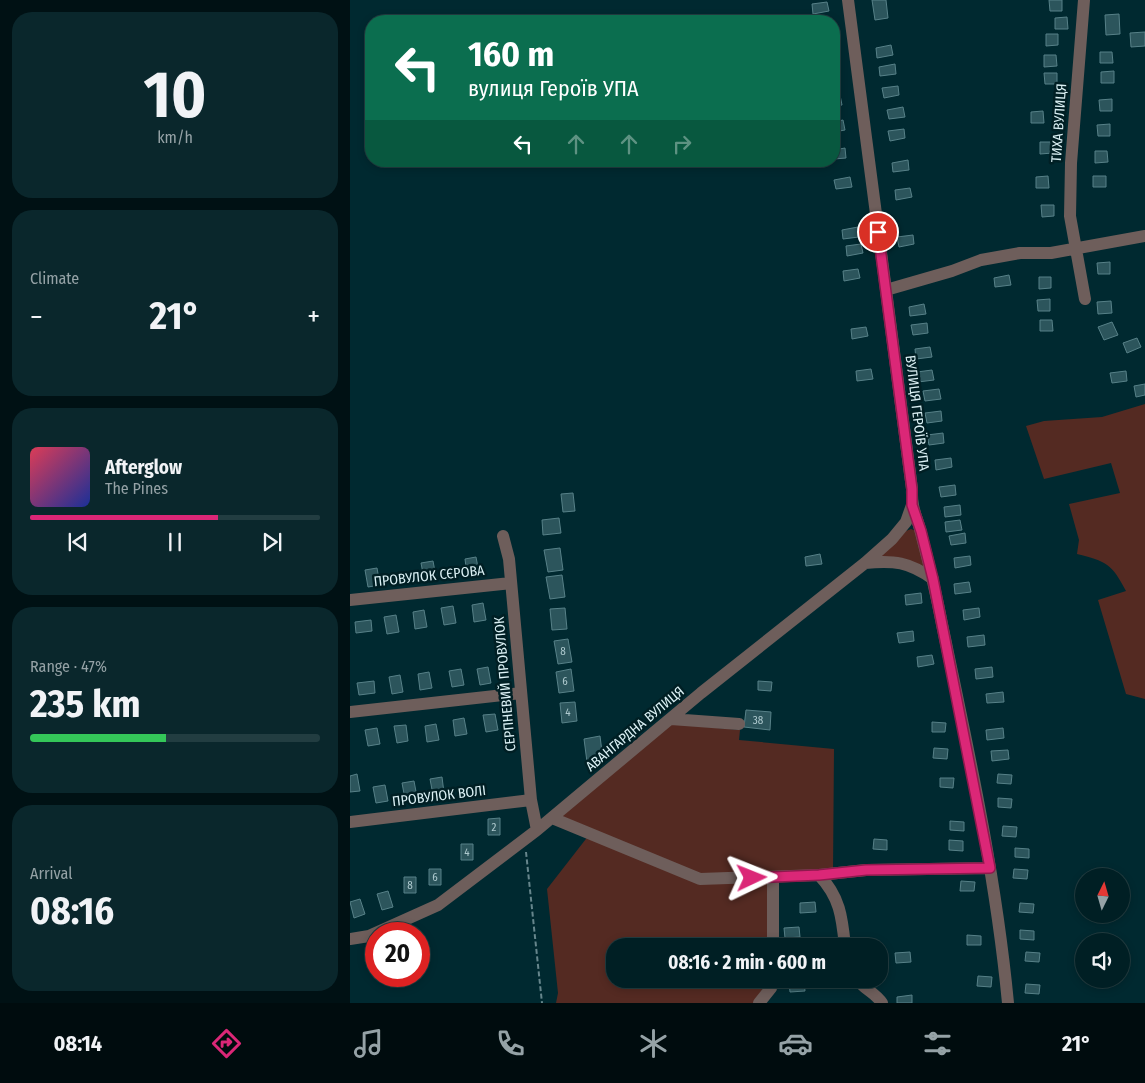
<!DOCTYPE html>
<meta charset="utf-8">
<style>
body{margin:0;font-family:"Fira Sans Condensed",sans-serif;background:#0a272c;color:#f1f3f6;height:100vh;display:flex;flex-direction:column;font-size:19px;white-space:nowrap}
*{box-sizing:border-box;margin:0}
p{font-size:16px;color:#95a2a6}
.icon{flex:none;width:28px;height:28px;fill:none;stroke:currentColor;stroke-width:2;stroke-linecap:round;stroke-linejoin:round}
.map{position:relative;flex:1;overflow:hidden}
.side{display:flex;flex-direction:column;gap:12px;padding:12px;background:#001114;width:350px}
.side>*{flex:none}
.top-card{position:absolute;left:15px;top:15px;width:475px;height:152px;border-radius:20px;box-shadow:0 2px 8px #0003,0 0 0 1px #223d41;background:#0b6e4f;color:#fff;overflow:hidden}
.needle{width:32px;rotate:5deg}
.tools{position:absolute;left:725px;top:868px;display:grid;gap:10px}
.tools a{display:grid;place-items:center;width:55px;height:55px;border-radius:50%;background:#001f24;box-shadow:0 2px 8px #0003,0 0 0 1px #223d41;font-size:25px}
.speed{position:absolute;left:15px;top:922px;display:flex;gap:10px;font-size:25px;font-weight:700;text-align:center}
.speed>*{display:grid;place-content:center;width:65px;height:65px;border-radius:50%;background:#001f24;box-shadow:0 2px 8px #0003,0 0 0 1px #223d41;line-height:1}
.speed .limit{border:8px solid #d22;background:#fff;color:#111}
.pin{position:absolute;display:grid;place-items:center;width:42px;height:42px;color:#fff;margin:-21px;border:2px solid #fff;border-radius:50%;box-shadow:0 1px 5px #0007}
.me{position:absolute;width:55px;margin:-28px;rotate:88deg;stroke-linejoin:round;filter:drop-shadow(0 0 4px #0008)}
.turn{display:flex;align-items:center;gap:18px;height:105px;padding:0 20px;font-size:22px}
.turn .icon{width:65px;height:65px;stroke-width:2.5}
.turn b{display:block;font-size:35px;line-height:42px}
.lanes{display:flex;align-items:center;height:48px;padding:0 20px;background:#0003;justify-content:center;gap:25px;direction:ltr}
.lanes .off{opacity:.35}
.big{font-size:38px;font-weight:700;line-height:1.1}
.side .widget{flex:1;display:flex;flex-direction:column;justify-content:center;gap:8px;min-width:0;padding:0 18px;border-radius:20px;background:#0a272c}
.side .dial{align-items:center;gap:0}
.dial b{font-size:65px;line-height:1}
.song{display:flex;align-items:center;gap:15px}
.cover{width:60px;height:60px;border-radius:8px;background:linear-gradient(135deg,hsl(350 70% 55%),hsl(230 70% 35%))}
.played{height:5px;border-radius:2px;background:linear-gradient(90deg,#db2777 65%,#223d41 65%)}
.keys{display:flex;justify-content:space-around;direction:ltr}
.heat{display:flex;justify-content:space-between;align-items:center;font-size:28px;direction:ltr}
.charge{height:8px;border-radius:4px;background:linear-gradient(90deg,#34c759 47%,#223d41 0)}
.trip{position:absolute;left:256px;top:938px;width:282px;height:50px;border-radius:20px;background:#001f24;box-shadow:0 2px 8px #0003,0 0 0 1px #223d41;font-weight:700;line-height:50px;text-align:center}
.dock{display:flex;height:80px;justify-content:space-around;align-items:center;background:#000c0e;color:#95a2a6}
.dock .icon{width:35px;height:35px}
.dock .active{color:#db2777}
.dock b{font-size:22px;color:#f1f3f6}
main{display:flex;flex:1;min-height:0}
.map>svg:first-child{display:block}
.green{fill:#542a22}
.building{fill:#2c555c;stroke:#578188}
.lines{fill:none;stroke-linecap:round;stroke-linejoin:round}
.path{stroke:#66868c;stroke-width:2;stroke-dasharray:5 2.5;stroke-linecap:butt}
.minor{stroke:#6e5e5b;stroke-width:12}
.route-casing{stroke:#8e194d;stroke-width:12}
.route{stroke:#db2777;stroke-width:9}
.labels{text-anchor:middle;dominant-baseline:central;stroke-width:5;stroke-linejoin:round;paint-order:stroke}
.number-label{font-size:11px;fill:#afcacf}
.street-label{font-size:14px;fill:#dbf1f5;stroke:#001f24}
</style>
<main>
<section class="side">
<div class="widget dial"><b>10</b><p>km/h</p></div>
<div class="widget"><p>Climate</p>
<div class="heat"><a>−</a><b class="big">21°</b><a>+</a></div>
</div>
<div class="widget">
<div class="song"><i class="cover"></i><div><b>Afterglow</b><p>The Pines</p></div></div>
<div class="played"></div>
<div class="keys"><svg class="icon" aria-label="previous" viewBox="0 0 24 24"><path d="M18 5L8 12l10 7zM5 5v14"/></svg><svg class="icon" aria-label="pause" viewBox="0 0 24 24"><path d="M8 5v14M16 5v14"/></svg><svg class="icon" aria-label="next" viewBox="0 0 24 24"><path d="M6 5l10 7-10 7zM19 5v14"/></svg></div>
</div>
<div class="widget"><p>Range · 47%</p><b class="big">235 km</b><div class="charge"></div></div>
<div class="widget"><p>Arrival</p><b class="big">08:16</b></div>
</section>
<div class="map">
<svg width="795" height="1003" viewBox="0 0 795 1003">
<rect width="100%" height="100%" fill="#002930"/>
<!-- green -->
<path class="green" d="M795,404V699L776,694L748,600L776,591C762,564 756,561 727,554L729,540L719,504L770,493L761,463L694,479L676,426L694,421L752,417Z
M561,529L566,531L578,572L528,559L556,531Z
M322,724L390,730L389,740L484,749L483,872L358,877L215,821L212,814Z
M239,835L340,878L419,883L421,946H265V979H419L404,1003H206L208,993L197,889Z"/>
<!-- building -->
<path class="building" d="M522,0H536L538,18L525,20Z
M699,0H712V11H700Z
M477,2L479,11L463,14L462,4Z
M769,14L770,34L756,35L755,15Z
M717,17L718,29H705V18Z
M795,32V46L781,47L780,33Z
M696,34H708V45L696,46Z
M541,45L543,55L527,58L526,48Z
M750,52H762L763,63H750Z
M694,55H706L707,66L694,67Z
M545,64L546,74L530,76L529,67Z
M764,71V83H751V72Z
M694,73H707V84H695Z
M548,86L549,95L534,98L532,88Z
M490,95L492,105L484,106V96Z
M762,99V111H750L749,100Z
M553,107L555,117L539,119L537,110Z
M693,111L694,123H681V112Z
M493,120L495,130L484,132V122Z
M760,124V136H748L747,125Z
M554,129L555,138L540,141L538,131Z
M690,142H702L703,153L690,154Z
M495,148L496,158L484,159V150Z
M745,151H757L758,162L745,163Z
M558,160L559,170L543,172L542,163Z
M698,176L699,188H686V177Z
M743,176H756V187H743Z
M500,177L502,187L486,189L484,180Z
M560,188L562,197L546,200L545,190Z
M691,205H704V216L692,217Z
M508,227L509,237L493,239L492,230Z
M563,235L564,244L549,247L547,237Z
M511,244L513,253L497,256L496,246Z
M760,262V274H748L747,263Z
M508,269L510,278L494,281L493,271Z
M659,275L661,285L645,287L644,278Z
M689,277H701V288L689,289Z
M700,299V311H688L687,300Z
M761,301L762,313L748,314L747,302Z
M574,304L576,314L560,316L559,307Z
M690,320H702L703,331H690Z
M762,322L768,335L754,340L748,327Z
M577,323L578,333L563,335L561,325Z
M516,327L518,336L502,339L501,329Z
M787,338L791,347L777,353L773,343Z
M580,347L582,357L566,359L565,349Z
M521,369L523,379L507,381L506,371Z
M582,370L584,380L568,382L567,372Z
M776,371L777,381L762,383L760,373Z
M795,384V395L786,397L784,386Z
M589,389L591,399L575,401L573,391Z
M591,411L592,421L577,423L575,413Z
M593,433L594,443L579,445L577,435Z
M601,458L602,467L586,470L585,460Z
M605,485L606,495L591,497L589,487Z
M223,493L225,511L213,512L211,494Z
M610,505L611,515L595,517L594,507Z
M209,518L211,533L193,535L192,520Z
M610,520L612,530L596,532L595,522Z
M615,533L616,543L601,545L599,536Z
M210,548L213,570L198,572L194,550Z
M470,554L472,564L456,566L455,557Z
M620,556L621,565L605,568L604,558Z
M126,557L129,573L117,575L115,559Z
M83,561L86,577L74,579L71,563Z
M27,568L30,585L18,587L15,570Z
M212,575L215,597L200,599L196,577Z
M619,582L621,592L605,594L604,584Z
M571,593L572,603L556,605L555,595Z
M133,603L136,620L124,622L122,605Z
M103,606L106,623L94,625L91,608Z
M215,608L217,629L202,630L200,609Z
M629,608L630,617L614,620L613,610Z
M74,610L77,627L65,629L63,612Z
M46,615L49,632L37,634L34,617Z
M21,620L22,631L6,633L5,622Z
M563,631L564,641L549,643L547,633Z
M634,635L635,645L618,647L617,637Z
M218,639L222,662L208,664L204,641Z
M582,655L584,664L568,667L567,657Z
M138,667L141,683L130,685L127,669Z
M642,667L643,677L626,679L625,669Z
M111,669L114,685L102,687L99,671Z
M221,669L224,691L209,693L206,672Z
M79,672L82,688L70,690L68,674Z
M50,675L53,692L42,694L39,677Z
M24,681L25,693L9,695L7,683Z
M408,681L422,682L421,691L408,690Z
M653,692L654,702L637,703L636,694Z
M225,702L227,721L212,723L210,703Z
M396,710L421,712L420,730L394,727Z
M145,714L148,730L136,732L133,715Z
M114,718L117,734L105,736L103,720Z
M582,722L596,723L595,732H582Z
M86,724L89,740L77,742L75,726Z
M56,725L58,741L47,743L44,726Z
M27,728L30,744L18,746L15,730Z
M653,728L654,738L637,740L636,730Z
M250,736L253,760L237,762L234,739Z
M584,748L598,749L597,759L583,758Z
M658,750L659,759L642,761L641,751Z
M7,774L10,791L0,792V776Z
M648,774L662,775L661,784L647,783Z
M92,777L94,793L83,795L80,779Z
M590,778H604L603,788L590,787Z
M64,781L67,797L55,799L52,783Z
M35,785L38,801L26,803L23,787Z
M648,798L662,799L661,808L648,807Z
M150,818V835H138V819Z
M600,821L614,822V831L600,830Z
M653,826L667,827L666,837L652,836Z
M524,839L537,840V850L523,849Z
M599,840L613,841V851L599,850Z
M111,844H123V860H111Z
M665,848L679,849V858L665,857Z
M79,869H91V885H79Z
M664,869L678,870L677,879L663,878Z
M54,877H66V893H54Z
M611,881L625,882L624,891H610Z
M38,891L43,907L32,910L27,894Z
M10,899L15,914L4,918L0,902Z
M465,902L466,912L450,913V903Z
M670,903L684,904L683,913L669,912Z
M449,927L450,937L435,938L434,928Z
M670,930L684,931V940L670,939Z
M617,935L631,936V945H617Z
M560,952L561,962L546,963L545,953Z
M676,952L690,953L689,962L675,961Z
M628,976L642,977L641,987L627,986Z
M454,980L455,991L440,992L439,982Z
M676,984L690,985L689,994L675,993Z
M562,995V1003H547V997Z"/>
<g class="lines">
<!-- path -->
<path class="path" d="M176,852L192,1003"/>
<!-- minor -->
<path class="minor" d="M498,0L562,489C561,510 568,518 572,537C580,567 587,598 593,629C619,753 646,877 658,1003
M734,0L721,163L720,216L735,299
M536,290L602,271L631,260L670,253H701L795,236
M153,536L159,559L181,800L187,830
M515,563C544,560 559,562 583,579
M0,600L161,583
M0,712L171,693
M321,719L389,724
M202,818L350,879L469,875L516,870L640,868
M0,822L181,800
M469,875C490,897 492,917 495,946
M423,877V946
M0,939L19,936L88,905L187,830L351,693L515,563L542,539L556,522L562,505
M507,979C513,989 525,992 532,1003
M409,1003L421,988L422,979"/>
</g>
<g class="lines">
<!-- route casing -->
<g class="route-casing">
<path id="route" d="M402,878L469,875L516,870L640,868L583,579L571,531L562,505V489L528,232"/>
</g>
<!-- route -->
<use href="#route" class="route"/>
</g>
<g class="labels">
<!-- number labels -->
<g class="number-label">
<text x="213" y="651">8</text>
<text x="215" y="681">6</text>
<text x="218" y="712">4</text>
<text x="408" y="720">38</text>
<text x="144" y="827">2</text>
<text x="117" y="852">4</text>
<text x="85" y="877">6</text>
<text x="60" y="885">8</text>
</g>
<!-- street labels -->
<g class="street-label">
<text transform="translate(709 123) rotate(-86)">ТИХА ВУЛИЦЯ</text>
<text transform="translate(567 413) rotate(83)">ВУЛИЦЯ ГЕРОЇВ УПА</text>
<text transform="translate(79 576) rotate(-6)">ПРОВУЛОК СЄРОВА</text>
<text transform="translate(155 684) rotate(-95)">СЕРПНЕВИЙ ПРОВУЛОК</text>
<text transform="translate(285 729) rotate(-40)">АВАНГАРДНА ВУЛИЦЯ</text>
<text transform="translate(89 796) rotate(-7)">ПРОВУЛОК ВОЛІ</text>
</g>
</g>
</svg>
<div class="tools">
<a><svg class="needle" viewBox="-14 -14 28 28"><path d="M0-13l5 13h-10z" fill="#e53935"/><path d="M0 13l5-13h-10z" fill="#95a2a6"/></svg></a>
<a><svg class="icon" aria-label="sound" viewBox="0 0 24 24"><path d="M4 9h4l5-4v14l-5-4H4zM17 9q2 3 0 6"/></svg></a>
</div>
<div class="speed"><div class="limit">20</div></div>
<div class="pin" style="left:528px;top:232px;background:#d93025"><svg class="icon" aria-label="arrive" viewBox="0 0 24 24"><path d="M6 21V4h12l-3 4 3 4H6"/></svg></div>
<svg class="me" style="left:402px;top:878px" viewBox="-20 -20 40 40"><path d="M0-17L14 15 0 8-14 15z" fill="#db2777" stroke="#fff" stroke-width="4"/></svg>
<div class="trip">08:16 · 2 min · 600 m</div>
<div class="top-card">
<div class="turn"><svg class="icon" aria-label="left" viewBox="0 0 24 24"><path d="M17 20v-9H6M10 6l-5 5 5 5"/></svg><div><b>160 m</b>вулиця Героїв УПА</div></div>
<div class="lanes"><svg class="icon" aria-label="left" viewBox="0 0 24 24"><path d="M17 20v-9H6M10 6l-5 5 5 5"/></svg><svg class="icon off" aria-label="ahead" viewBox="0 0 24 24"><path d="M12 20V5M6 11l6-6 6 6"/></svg><svg class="icon off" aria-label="ahead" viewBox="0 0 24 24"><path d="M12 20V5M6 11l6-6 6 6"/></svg><svg class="icon off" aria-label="right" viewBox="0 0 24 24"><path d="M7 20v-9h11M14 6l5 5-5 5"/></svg></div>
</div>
</div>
</main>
<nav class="dock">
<b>08:14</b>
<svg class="icon active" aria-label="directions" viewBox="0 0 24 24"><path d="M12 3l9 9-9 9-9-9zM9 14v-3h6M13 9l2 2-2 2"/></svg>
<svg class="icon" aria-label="music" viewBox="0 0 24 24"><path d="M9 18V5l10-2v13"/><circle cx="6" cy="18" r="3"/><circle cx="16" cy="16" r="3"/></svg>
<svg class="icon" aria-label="phone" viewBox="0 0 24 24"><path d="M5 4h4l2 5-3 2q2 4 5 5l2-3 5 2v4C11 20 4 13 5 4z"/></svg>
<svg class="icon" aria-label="climate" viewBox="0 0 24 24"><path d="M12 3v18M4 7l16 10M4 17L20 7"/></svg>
<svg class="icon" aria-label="car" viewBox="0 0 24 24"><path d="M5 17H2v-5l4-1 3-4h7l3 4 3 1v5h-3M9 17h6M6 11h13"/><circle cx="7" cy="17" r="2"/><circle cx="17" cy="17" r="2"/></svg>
<svg class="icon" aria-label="filters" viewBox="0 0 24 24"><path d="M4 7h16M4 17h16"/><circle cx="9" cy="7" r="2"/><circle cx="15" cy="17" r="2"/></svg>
<b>21°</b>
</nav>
